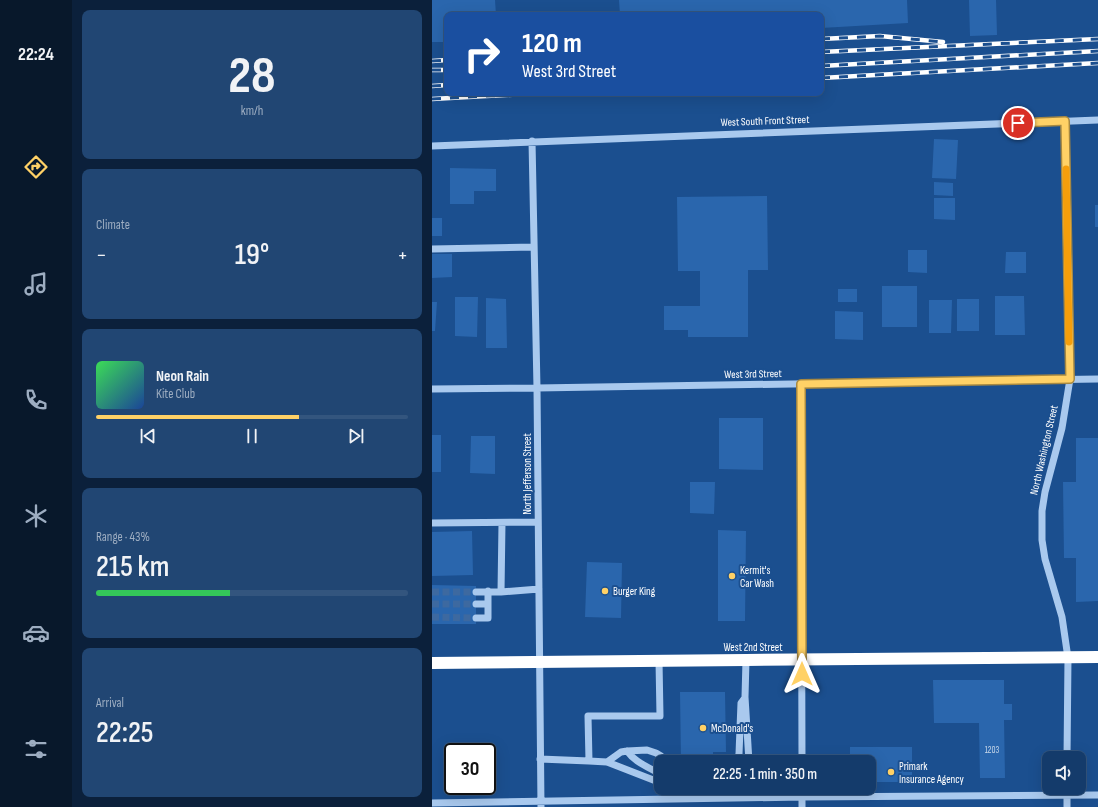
<!DOCTYPE html>
<meta charset="utf-8">
<style>
body{margin:0;font-family:"Sofia Sans Condensed",sans-serif;background:#214673;color:#f1f3f6;height:100vh;display:flex;flex-direction:column;font-size:15px;white-space:nowrap}
*{box-sizing:border-box;margin:0}
p{font-size:13px;color:#9dadc1}
.icon{flex:none;width:22px;height:22px;fill:none;stroke:currentColor;stroke-width:2;stroke-linecap:round;stroke-linejoin:round}
.map{position:relative;flex:1;overflow:hidden}
.drawer{display:flex;flex-direction:column;gap:10px;padding:10px;background:#0b203b;width:360px}
.drawer>*{flex:none}
.top-card{position:absolute;left:12px;top:12px;width:380px;height:84px;border-radius:8px;box-shadow:0 4px 16px #0002,0 0 0 1px #33557e;background:#1a4fa0;color:#fff;overflow:hidden}
.buttons{position:absolute;left:610px;top:751px;display:grid;gap:8px}
.buttons a{display:grid;place-items:center;width:44px;height:44px;border-radius:8px;background:#143b6b;box-shadow:0 4px 16px #0002,0 0 0 1px #33557e;font-size:20px}
.speed{position:absolute;left:12px;top:743px;display:flex;gap:8px;font-size:20px;font-weight:700;text-align:center}
.speed>*{display:grid;place-content:center;width:52px;height:52px;border-radius:50%;background:#143b6b;box-shadow:0 4px 16px #0002,0 0 0 1px #33557e;line-height:1}
.speed .limit{border:2px solid #111;border-radius:6px;background:#fff;color:#111}
.pin{position:absolute;display:grid;place-items:center;width:34px;height:34px;color:#fff;margin:-17px;border:2px solid #fff;border-radius:50%;box-shadow:0 1px 4px #0007}
.me{position:absolute;width:44px;margin:-22px;rotate:0deg;stroke-linejoin:round;filter:drop-shadow(0 0 3px #0008)}
.turn{display:flex;align-items:center;gap:14px;height:84px;padding:0 12px;font-size:18px}
.turn .icon{width:52px;height:52px;stroke-width:2.5}
.turn b{display:block;font-size:28px;line-height:34px}
.big{font-size:30px;font-weight:600;line-height:1.1}
.drawer .card{flex:1;display:flex;flex-direction:column;justify-content:center;gap:6px;min-width:0;padding:0 14px;border-radius:8px;background:#214673}
.drawer .dial{align-items:center;gap:0}
.dial b{font-size:52px;line-height:1}
.song{display:flex;align-items:center;gap:12px}
.cover{width:48px;height:48px;border-radius:6px;background:linear-gradient(135deg,hsl(130 70% 55%),hsl(220 70% 35%))}
.played{height:4px;border-radius:2px;background:linear-gradient(90deg,#ffd166 65%,#33557e 65%)}
.keys{display:flex;justify-content:space-around;direction:ltr}
.heat{display:flex;justify-content:space-between;align-items:center;font-size:22px;direction:ltr}
.charge{height:6px;border-radius:3px;background:linear-gradient(90deg,#34c759 43%,#33557e 0)}
.trip{position:absolute;left:222px;top:755px;width:222px;height:40px;border-radius:8px;background:#143b6b;box-shadow:0 4px 16px #0002,0 0 0 1px #33557e;font-weight:600;line-height:40px;text-align:center}
main{display:flex;flex:1;min-height:0}
.menu{display:flex;flex-direction:column;width:72px;justify-content:space-around;align-items:center;background:#08182b;color:#9dadc1}
.menu .icon{width:28px;height:28px}
.menu .current{color:#ffd166}
.menu b{font-size:18px;color:#f1f3f6}
.map>svg:first-child{display:block}
.building{fill:#2a66ad}
.lines{fill:none;stroke-linecap:round;stroke-linejoin:round}
.minor-tunnel{stroke:#3d69a0;stroke-width:7;stroke-dasharray:7 3.5;stroke-linecap:butt}
.minor{stroke:#a9c9ee;stroke-width:7}
.highway{stroke:#fff;stroke-width:12}
.rail-casing{stroke:#fff;stroke-width:4.5}
.rail{stroke:#1b4f8f;stroke-width:3;stroke-dasharray:9;stroke-linecap:butt}
.route-casing{stroke:#a68842;stroke-width:10}
.route{stroke:#ffd166;stroke-width:7}
.slow{stroke:#f59e0b;stroke-width:7}
.poi-dot{fill:#ffd166;stroke:#1b4f8f;stroke-width:1.5}
.labels{text-anchor:middle;dominant-baseline:central;stroke-width:4;stroke-linejoin:round;paint-order:stroke}
.number-label{font-size:9px;fill:#cad9ea}
.street-label{font-size:11px;fill:#fff;stroke:#1b4f8f}
.poi-label{font-size:11px;fill:#fff;stroke:#1b4f8f;text-anchor:start}
</style>
<main>
<nav class="menu">
<b>22:24</b>
<svg class="icon current" aria-label="directions" viewBox="0 0 24 24"><path d="M12 3l9 9-9 9-9-9zM9 14v-3h6M13 9l2 2-2 2"/></svg>
<svg class="icon" aria-label="music" viewBox="0 0 24 24"><path d="M9 18V5l10-2v13"/><circle cx="6" cy="18" r="3"/><circle cx="16" cy="16" r="3"/></svg>
<svg class="icon" aria-label="phone" viewBox="0 0 24 24"><path d="M5 4h4l2 5-3 2q2 4 5 5l2-3 5 2v4C11 20 4 13 5 4z"/></svg>
<svg class="icon" aria-label="climate" viewBox="0 0 24 24"><path d="M12 3v18M4 7l16 10M4 17L20 7"/></svg>
<svg class="icon" aria-label="car" viewBox="0 0 24 24"><path d="M5 17H2v-5l4-1 3-4h7l3 4 3 1v5h-3M9 17h6M6 11h13"/><circle cx="7" cy="17" r="2"/><circle cx="17" cy="17" r="2"/></svg>
<svg class="icon" aria-label="filters" viewBox="0 0 24 24"><path d="M4 7h16M4 17h16"/><circle cx="9" cy="7" r="2"/><circle cx="15" cy="17" r="2"/></svg>
</nav>
<section class="drawer">
<div class="card dial"><b>28</b><p>km/h</p></div>
<div class="card"><p>Climate</p>
<div class="heat"><a>−</a><b class="big">19°</b><a>+</a></div>
</div>
<div class="card">
<div class="song"><i class="cover"></i><div><b>Neon Rain</b><p>Kite Club</p></div></div>
<div class="played"></div>
<div class="keys"><svg class="icon" aria-label="previous" viewBox="0 0 24 24"><path d="M18 5L8 12l10 7zM5 5v14"/></svg><svg class="icon" aria-label="pause" viewBox="0 0 24 24"><path d="M8 5v14M16 5v14"/></svg><svg class="icon" aria-label="next" viewBox="0 0 24 24"><path d="M6 5l10 7-10 7zM19 5v14"/></svg></div>
</div>
<div class="card"><p>Range · 43%</p><b class="big">215 km</b><div class="charge"></div></div>
<div class="card"><p>Arrival</p><b class="big">22:25</b></div>
</section>
<div class="map">
<svg width="666" height="807" viewBox="0 0 666 807">
<rect width="100%" height="100%" fill="#1b4f8f"/>
<!-- building -->
<path class="building" d="M0,0H63L64,15H15V42H0Z
M187,0H475L476,23L389,28V15H188Z
M537,0H564L565,35L538,36Z
M502,139L526,140L524,179L500,178Z
M18,168L64,169V191H42V204H18Z
M502,182L521,183V196L502,195Z
M335,196L336,270H316V337H256V330H232V306H268V271H246L245,197Z
M502,198H523V220L502,219Z
M663,205H666V227H663Z
M0,218H10V236H0Z
M476,250H495V273L476,272Z
M574,252H594V273H573Z
M0,254H20V277L0,278Z
M450,286H485V327H450Z
M406,289H425V302H406Z
M563,296H592L593,335H563Z
M23,297H46L45,337L23,336Z
M54,298L74,299L75,348H54Z
M525,299H547V331H525Z
M497,300H520L519,333H497Z
M0,302H5L3,331H0Z
M403,311L431,312V340L403,339Z
M287,418H331V470L287,469Z
M0,435H9V472H0Z
M39,436H63V474L38,473Z
M644,438H666V601L644,602V558H632L631,482H644Z
M258,482H283L282,514L258,513Z
M286,530L314,531L313,621H286Z
M40,531L41,575L0,576V532Z
M155,562L190,563L189,618L153,617Z
M0,585L44,586V624H0Z
M501,680H572V704H580V720H572L573,778H548L547,723H502Z
M248,692H293L294,752H281V761L249,762Z
M418,747H480V782H437V762H418Z"/>
<g class="lines">
<!-- minor-tunnel -->
<path class="minor-tunnel" d="M0,592H44
M0,604H44
M0,617L44,618"/>
<!-- minor -->
<path class="minor" d="M633,121L638,379L630,428L613,492L610,511V540L613,559L630,617L636,658L635,758
M100,141L105,388L109,807
M0,146L666,120
M0,249L102,247
M369,384L370,762
M0,389L105,388L666,379
M0,523L106,522
M44,592H69L107,589
M69,592L70,523
M44,604H56
M44,618H56V591
M314,660L313,697L317,762
M195,751C203,762 217,768 229,774
M108,759L157,761L156,716H228L227,661
M233,760L234,762
M157,761L175,762L229,783
M175,762L189,752L195,751L215,750L224,753L229,756
M304,762L307,754L309,703L312,699
M370,788V807
M635,788V807
M0,803L370,797L666,795"/>
<!-- highway -->
<path class="highway" d="M0,663L314,660L666,657"/>
<!-- rail casing -->
<g class="rail-casing">
<path id="rail" d="M389,39L448,36L511,42
M389,52L666,39
M0,61L15,60
M389,66L666,51
M0,70H15
M389,78L666,63
M0,86L15,85
M0,99L112,93"/>
</g>
<!-- rail -->
<use href="#rail" class="rail"/>
</g>
<g class="lines">
<!-- route casing -->
<g class="route-casing">
<path id="route" d="M370,674L369,384L638,379L633,121L586,123"/>
</g>
<!-- route -->
<use href="#route" class="route"/>
<!-- slow -->
<path class="slow" d="M634,169L637,342"/>
</g>
<!-- markers -->
<g class="poi-dot">
<circle cx="300" cy="576" r="4"/>
<circle cx="173" cy="591" r="4"/>
<circle cx="271" cy="728" r="4"/>
<circle cx="459" cy="772" r="4"/>
</g>
<g class="labels">
<!-- number labels -->
<g class="number-label">
<text x="560" y="750">1203</text>
</g>
<!-- street labels -->
<g class="street-label">
<text transform="translate(333 121) rotate(-2)">West South Front Street</text>
<text transform="translate(321 374) rotate(-1)">West 3rd Street</text>
<text transform="translate(612 450) rotate(-77)">North Washington Street</text>
<text transform="translate(95 474) rotate(-90)">North Jefferson Street</text>
<text x="321" y="647">West 2nd Street</text>
</g>
<!-- poi labels -->
<g class="poi-label">
<text x="308" y="570">Kermit's<tspan x="308" dy="13">Car Wash</tspan></text>
<text x="181" y="591">Burger King</text>
<text x="279" y="728">McDonald's</text>
<text x="467" y="766">Primark<tspan x="467" dy="13">Insurance Agency</tspan></text>
</g>
</g>
</svg>
<div class="buttons">
<a><svg class="icon" aria-label="sound" viewBox="0 0 24 24"><path d="M4 9h4l5-4v14l-5-4H4zM17 9q2 3 0 6"/></svg></a>
</div>
<div class="speed"><div class="limit">30</div></div>
<div class="pin" style="left:586px;top:123px;background:#d93025"><svg class="icon" aria-label="arrive" viewBox="0 0 24 24"><path d="M6 21V4h12l-3 4 3 4H6"/></svg></div>
<svg class="me" style="left:370px;top:674px" viewBox="-20 -20 40 40"><path d="M0-17L14 15 0 8-14 15z" fill="#ffd166" stroke="#fff" stroke-width="4"/></svg>
<div class="trip">22:25 · 1 min · 350 m</div>
<div class="top-card">
<div class="turn"><svg class="icon" aria-label="right" viewBox="0 0 24 24"><path d="M7 20v-9h11M14 6l5 5-5 5"/></svg><div><b>120 m</b>West 3rd Street</div></div>
</div>
</div>
</main>
